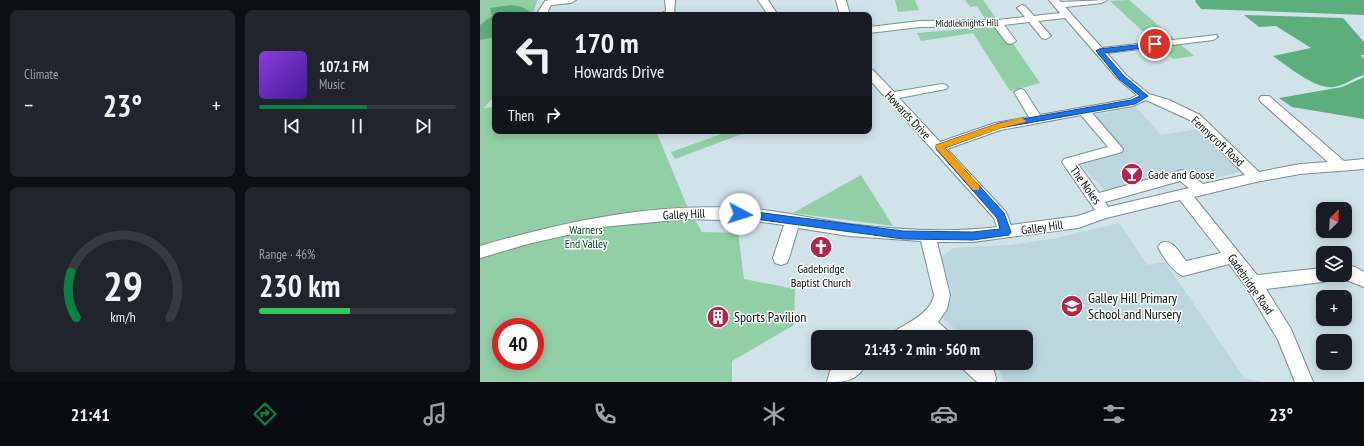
<!DOCTYPE html>
<meta charset="utf-8">
<style>
body{margin:0;font-family:"PT Sans Narrow",sans-serif;background:#20242c;color:#f1f3f6;height:100vh;display:flex;flex-direction:column;font-size:15px;white-space:nowrap}
*{box-sizing:border-box;margin:0}
p{font-size:13px;color:#9ea1a6}
.icon{flex:none;width:22px;height:22px;fill:none;stroke:currentColor;stroke-width:2;stroke-linecap:round;stroke-linejoin:round}
.map{position:relative;flex:1;overflow:hidden}
.details{display:flex;flex-direction:column;gap:10px;padding:10px;background:#0d0f14;width:480px}
.details>*{flex:none}
.banner{position:absolute;left:12px;top:12px;width:380px;height:122px;border-radius:8px;box-shadow:0 2px 10px #0003;background:#171b24;color:#f1f3f6;overflow:hidden}
.needle{width:26px;rotate:24deg}
.tools{position:absolute;left:836px;top:202px;display:grid;gap:8px}
.tools a{display:grid;place-items:center;width:36px;height:36px;border-radius:8px;background:#171b24;box-shadow:0 2px 10px #0003;font-size:20px}
.speed{position:absolute;left:12px;top:318px;display:flex;gap:8px;font-size:20px;font-weight:700;text-align:center}
.speed>*{display:grid;place-content:center;width:52px;height:52px;border-radius:50%;background:#171b24;box-shadow:0 2px 10px #0003;line-height:1}
.speed .limit{border:6px solid #d22;background:#fff;color:#111}
.pin{position:absolute;display:grid;place-items:center;width:34px;height:34px;color:#fff;margin:-17px;border:2px solid #fff;border-radius:50%;box-shadow:0 1px 4px #0007}
.me{position:absolute;width:44px;margin:-22px;rotate:95deg;stroke-linejoin:round;filter:drop-shadow(0 0 3px #0008)}
.turn{display:flex;align-items:center;gap:14px;height:84px;padding:0 16px;font-size:18px}
.turn .icon{width:52px;height:52px;stroke-width:2.5}
.turn b{display:block;font-size:28px;line-height:34px}
.then{display:flex;align-items:center;height:38px;padding:0 16px;background:#0003;gap:8px;font-size:15px}
.big{font-size:30px;font-weight:700;line-height:1.1}
.details .widget{flex:1;display:flex;flex-direction:column;justify-content:center;gap:6px;min-width:0;padding:0 14px;border-radius:8px;background:#20242c}
.details .dial{align-items:center;gap:0}
.dial svg{height:104px;overflow:visible;fill:none;stroke:#363941;stroke-width:7;stroke-linecap:round;text-anchor:middle}
.dial text{fill:#f1f3f6;stroke:none}
.song{display:flex;align-items:center;gap:12px}
.cover{width:48px;height:48px;border-radius:6px;background:linear-gradient(135deg,hsl(270 70% 55%),hsl(260 70% 35%))}
.played{height:4px;border-radius:2px;background:linear-gradient(90deg,#0b8043 55%,#363941 55%)}
.keys{display:flex;justify-content:space-around;direction:ltr}
.heat{display:flex;justify-content:space-between;align-items:center;font-size:22px;direction:ltr}
.charge{height:6px;border-radius:3px;background:linear-gradient(90deg,#34c759 46%,#363941 0)}
.details .tiles{flex:1;display:grid;gap:10px;grid-template-columns:repeat(2,1fr)}
.trip{position:absolute;left:331px;top:330px;width:222px;height:40px;border-radius:8px;background:#171b24;box-shadow:0 2px 10px #0003;font-weight:700;line-height:40px;text-align:center}
.tabs{display:flex;height:64px;justify-content:space-around;align-items:center;background:#090b0e;color:#9ea1a6}
.tabs .icon{width:28px;height:28px}
.tabs .selected{color:#0b8043}
.tabs b{font-size:18px;color:#f1f3f6}
main{display:flex;flex:1;min-height:0}
.map>svg:first-child{display:block}
.built{fill:#bbd6dd}
.green{fill:#92cea6;fill-rule:evenodd}
.forest{fill:#5cae7c}
.lines{fill:none;stroke-linecap:round;stroke-linejoin:round}
.minor-casing{stroke:#7c8d93;stroke-width:2}
.minor{fill:#fff;fill-rule:evenodd}
.route{fill:#1a73e8;stroke:#114b97}
.slow{fill:#f59e0b}
.labels{text-anchor:middle;dominant-baseline:central;stroke-width:3;stroke-linejoin:round;paint-order:stroke}
.far-street-label{font-size:10px;fill:#080e10;stroke:#fff}
.street-label{font-size:12px;fill:#080e10;stroke:#fff}
.poi-label{font-size:12px;fill:#080e10;stroke:#fff;text-anchor:start}
.park-label{font-size:12px;fill:#004323;stroke:#fff}
.near-poi-label{font-size:14px;fill:#080e10;stroke:#fff;text-anchor:start}
</style>
<main>
<section class="details">
<div class="tiles">
<div class="widget"><p>Climate</p>
<div class="heat"><a>−</a><b class="big">23°</b><a>+</a></div>
</div>
<div class="widget">
<div class="song"><i class="cover"></i><div><b>107.1 FM</b><p>Music</p></div></div>
<div class="played"></div>
<div class="keys"><svg class="icon" aria-label="previous" viewBox="0 0 24 24"><path d="M18 5L8 12l10 7zM5 5v14"/></svg><svg class="icon" aria-label="pause" viewBox="0 0 24 24"><path d="M8 5v14M16 5v14"/></svg><svg class="icon" aria-label="next" viewBox="0 0 24 24"><path d="M6 5l10 7-10 7zM19 5v14"/></svg></div>
</div>
<div class="widget dial"><svg viewBox="0 0 100 80">
<path d="M14 69A42 42 0 1 1 86 69"/>
<path d="M14 69A42 42 0 0 1 10 34" stroke="#0b8043"/>
<text x="50" y="56" font-size="32" font-weight="700">29</text>
<text x="50" y="72" font-size="11">km/h</text>
</svg></div>
<div class="widget"><p>Range · 46%</p><b class="big">230 km</b><div class="charge"></div></div>
</div>
</section>
<div class="map">
<svg width="884" height="382" viewBox="0 0 884 382">
<rect width="100%" height="100%" fill="#cfe3e9"/>
<!-- built -->
<path class="built" d="M656,107L681,135L724,128L765,171L705,184L696,174L625,191L600,163L642,151L615,115Z
M639,223L667,265L685,262L764,378L783,382H524L516,363H546V337H485L462,318L468,309L472,293L461,258L473,248L531,245L577,238Z"/>
<!-- green -->
<path class="green" d="M0,0H57L53,15H15V95L4,108L15,107V131H176L207,206L222,232L258,233L264,279L315,289L314,325L252,361V382H0ZM21,327H55V361H21Z
M415,0H435L439,10L418,12Z
M485,0H503L518,21L507,22L497,6L490,7Z
M649,0L714,56L693,59L630,1Z
M521,26L560,83L530,91L493,33L441,41L437,33Z
M250,131H270L195,159L191,152Z
M381,175L413,226L313,213Z"/>
<!-- forest -->
<path class="forest" d="M716,0H884V15L721,9L715,1Z
M31,5L42,7L50,12L49,15H15V37L0,40V25L12,16L10,8Z
M764,15L863,18L884,42V55H881L884,59V75C875,77 867,84 858,86C839,93 809,67 793,56L831,48L796,26L779,27Z
M884,77V119L812,107L799,98L862,87Z"/>
<g class="lines">
<!-- minor casing -->
<g class="minor-casing">
<path id="minor" d="M70,0H96L91,3L71,5L66,15H56L65,1Z
M185,0H195L194,15H178L186,11Z
M278,0H288L298,15H288Z
M356,0H366L370,15H360Z
M569,0H579L581,2L627,0L622,3L585,7L622,48L737,35L738,37L733,40L627,53L646,75L669,94L689,100L720,115L779,172L820,164L848,162L781,102L779,99L781,96H789L864,161L884,159V169L820,174L776,182L714,197L777,275L843,268V275H851L849,280L843,282L786,289L811,329L833,382H815L798,340L767,288L749,264L703,276C693,272 683,257 678,247L681,243C693,238 699,253 706,261L741,253L700,200L626,218L598,228L493,242H457L470,295L467,309L458,322L468,331L471,337H449L443,332L436,337H412L415,331C429,322 451,313 454,295L441,241L369,236L318,228L309,258L307,263L301,265L295,263L293,258L304,225L274,221L206,219L122,227L48,244L0,258V246C90,220 180,201 274,209C306,212 337,220 369,224C418,230 468,233 517,227L514,218L389,79V69L393,70L414,92L462,84L466,85L468,87L466,89L419,98L460,142L515,123L549,117L534,92L540,89L544,90L560,115L650,99L657,95L638,79L585,18L558,21L571,36L566,39L562,38L549,22L524,25L536,41L531,44L527,43L514,26L440,27L389,33V27L440,21L517,20L545,17L537,8L542,5L545,6L554,16L580,13ZM666,100L712,121L765,175L723,184L707,172L702,170L619,193L598,164L642,152L643,149L612,113L653,106ZM601,115L628,147L584,159L582,162L615,210L598,216L531,225L526,212L467,149L521,130ZM700,181L709,188L628,207L625,202Z
M865,265L875,267L884,272V287L859,277L858,275H865Z
M362,363H386C378,382 364,382 347,382L350,371Z
M481,363H504L514,371L516,378L515,382H497L483,369Z"/>
</g>
<!-- minor -->
<use href="#minor" class="minor"/>
</g>
<!-- route -->
<path class="route" d="M675,43L678,44L677,46L624,53L644,76L668,96L655,104L520,128L465,148L524,213L531,232L529,235L493,240L423,239L260,217L256,214L260,210L423,231L493,232L520,229L517,218L456,149V145L519,123L651,100L660,96L639,79L616,51L619,49Z"/>
<!-- slow -->
<path class="slow" d="M542,118L546,121L545,122L521,128L465,148L499,185V190H493L455,147L456,145L516,124Z"/>
<!-- icons -->
<defs>
<g id="bar-disc" transform="scale(1.15)"><circle r="9.5" fill="#b52449" stroke="#fff"/><path d="M-6-5H6L.8 .8V4.5H3.5V6h-7V4.5H-.8V.8Z" fill="#fff"/></g>
<g id="church-disc" transform="scale(1.15)"><circle r="9.5" fill="#b52449" stroke="#fff"/><path d="M-1.2-6h2.4v3.5h3.3v2.4h-3.3V6h-2.4V-.1h-3.3v-2.4h3.3Z" fill="#fff"/></g>
<g id="school-disc" transform="scale(1.15)"><circle r="9.5" fill="#b52449" stroke="#fff"/><path d="M0-5L7-2L0 1L-7-2ZM-4 1L0 2.5L4 1V4Q0 6-4 4Z" fill="#fff"/></g>
<g id="building-disc" transform="scale(1.15)"><circle r="9.5" fill="#b52449" stroke="#fff"/><path d="M-4-6H4V6H1V3H-1V6H-4ZM-2.5-4.3h1.7v1.8h-1.7ZM.8-4.3h1.7v1.8H.8ZM-2.5-1h1.7V.8h-1.7ZM.8-1h1.7V.8H.8Z" fill="#fff"/></g>
</defs>
<g fill-rule="evenodd">
<use href="#bar-disc" x="652" y="174"/>
<use href="#church-disc" x="341" y="247"/>
<use href="#school-disc" x="592" y="306"/>
<use href="#building-disc" x="238" y="317"/>
</g>
<g class="labels">
<!-- far-street labels -->
<g class="far-street-label">
<text transform="translate(487 23) rotate(-1)">Middleknights Hill</text>
</g>
<!-- street labels -->
<g class="street-label">
<text transform="translate(428 115) rotate(47)">Howards Drive</text>
<text transform="translate(738 141) rotate(43)">Fennycroft Road</text>
<text transform="translate(606 185) rotate(54)">The Nokes</text>
<text transform="translate(204 214) rotate(-3)">Galley Hill</text>
<text transform="translate(562 227) rotate(-8)">Galley Hill</text>
<text transform="translate(771 284) rotate(55)">Gadebridge Road</text>
</g>
<!-- poi labels -->
<g class="poi-label">
<text x="668" y="174">Gade and Goose</text>
<text x="341" y="268" text-anchor="middle">Gadebridge<tspan x="341" dy="14">Baptist Church</tspan></text>
</g>
<!-- park labels -->
<g class="park-label">
<text x="106" y="229">Warners<tspan x="106" dy="14">End Valley</tspan></text>
</g>
<!-- near-poi labels -->
<g class="near-poi-label">
<text x="608" y="298">Galley Hill Primary<tspan x="608" dy="16">School and Nursery</tspan></text>
<text x="254" y="317">Sports Pavilion</text>
</g>
</g>
</svg>
<div class="tools">
<a><svg class="needle" viewBox="-14 -14 28 28"><path d="M0-13l5 13h-10z" fill="#e53935"/><path d="M0 13l5-13h-10z" fill="#9ea1a6"/></svg></a>
<a><svg class="icon" aria-label="layers" viewBox="0 0 24 24"><path d="M12 4l9 5-9 5-9-5zM3 14l9 5 9-5"/></svg></a>
<a>+</a>
<a>−</a>
</div>
<div class="speed"><div class="limit">40</div></div>
<div class="pin" style="left:675px;top:44px;background:#d93025"><svg class="icon" aria-label="arrive" viewBox="0 0 24 24"><path d="M6 21V4h12l-3 4 3 4H6"/></svg></div>
<svg class="me" style="left:260px;top:214px" viewBox="-20 -20 40 40"><circle r="19" fill="#fff"/><path d="M0-13L10 11 0 6-10 11z" fill="#1a73e8"/></svg>
<div class="trip">21:43 · 2 min · 560 m</div>
<div class="banner">
<div class="turn"><svg class="icon" aria-label="left" viewBox="0 0 24 24"><path d="M17 20v-9H6M10 6l-5 5 5 5"/></svg><div><b>170 m</b>Howards Drive</div></div>
<div class="then">Then<svg class="icon" aria-label="right" viewBox="0 0 24 24"><path d="M7 20v-9h11M14 6l5 5-5 5"/></svg></div>
</div>
</div>
</main>
<nav class="tabs">
<b>21:41</b>
<svg class="icon selected" aria-label="directions" viewBox="0 0 24 24"><path d="M12 3l9 9-9 9-9-9zM9 14v-3h6M13 9l2 2-2 2"/></svg>
<svg class="icon" aria-label="music" viewBox="0 0 24 24"><path d="M9 18V5l10-2v13"/><circle cx="6" cy="18" r="3"/><circle cx="16" cy="16" r="3"/></svg>
<svg class="icon" aria-label="phone" viewBox="0 0 24 24"><path d="M5 4h4l2 5-3 2q2 4 5 5l2-3 5 2v4C11 20 4 13 5 4z"/></svg>
<svg class="icon" aria-label="climate" viewBox="0 0 24 24"><path d="M12 3v18M4 7l16 10M4 17L20 7"/></svg>
<svg class="icon" aria-label="car" viewBox="0 0 24 24"><path d="M5 17H2v-5l4-1 3-4h7l3 4 3 1v5h-3M9 17h6M6 11h13"/><circle cx="7" cy="17" r="2"/><circle cx="17" cy="17" r="2"/></svg>
<svg class="icon" aria-label="filters" viewBox="0 0 24 24"><path d="M4 7h16M4 17h16"/><circle cx="9" cy="7" r="2"/><circle cx="15" cy="17" r="2"/></svg>
<b>23°</b>
</nav>
